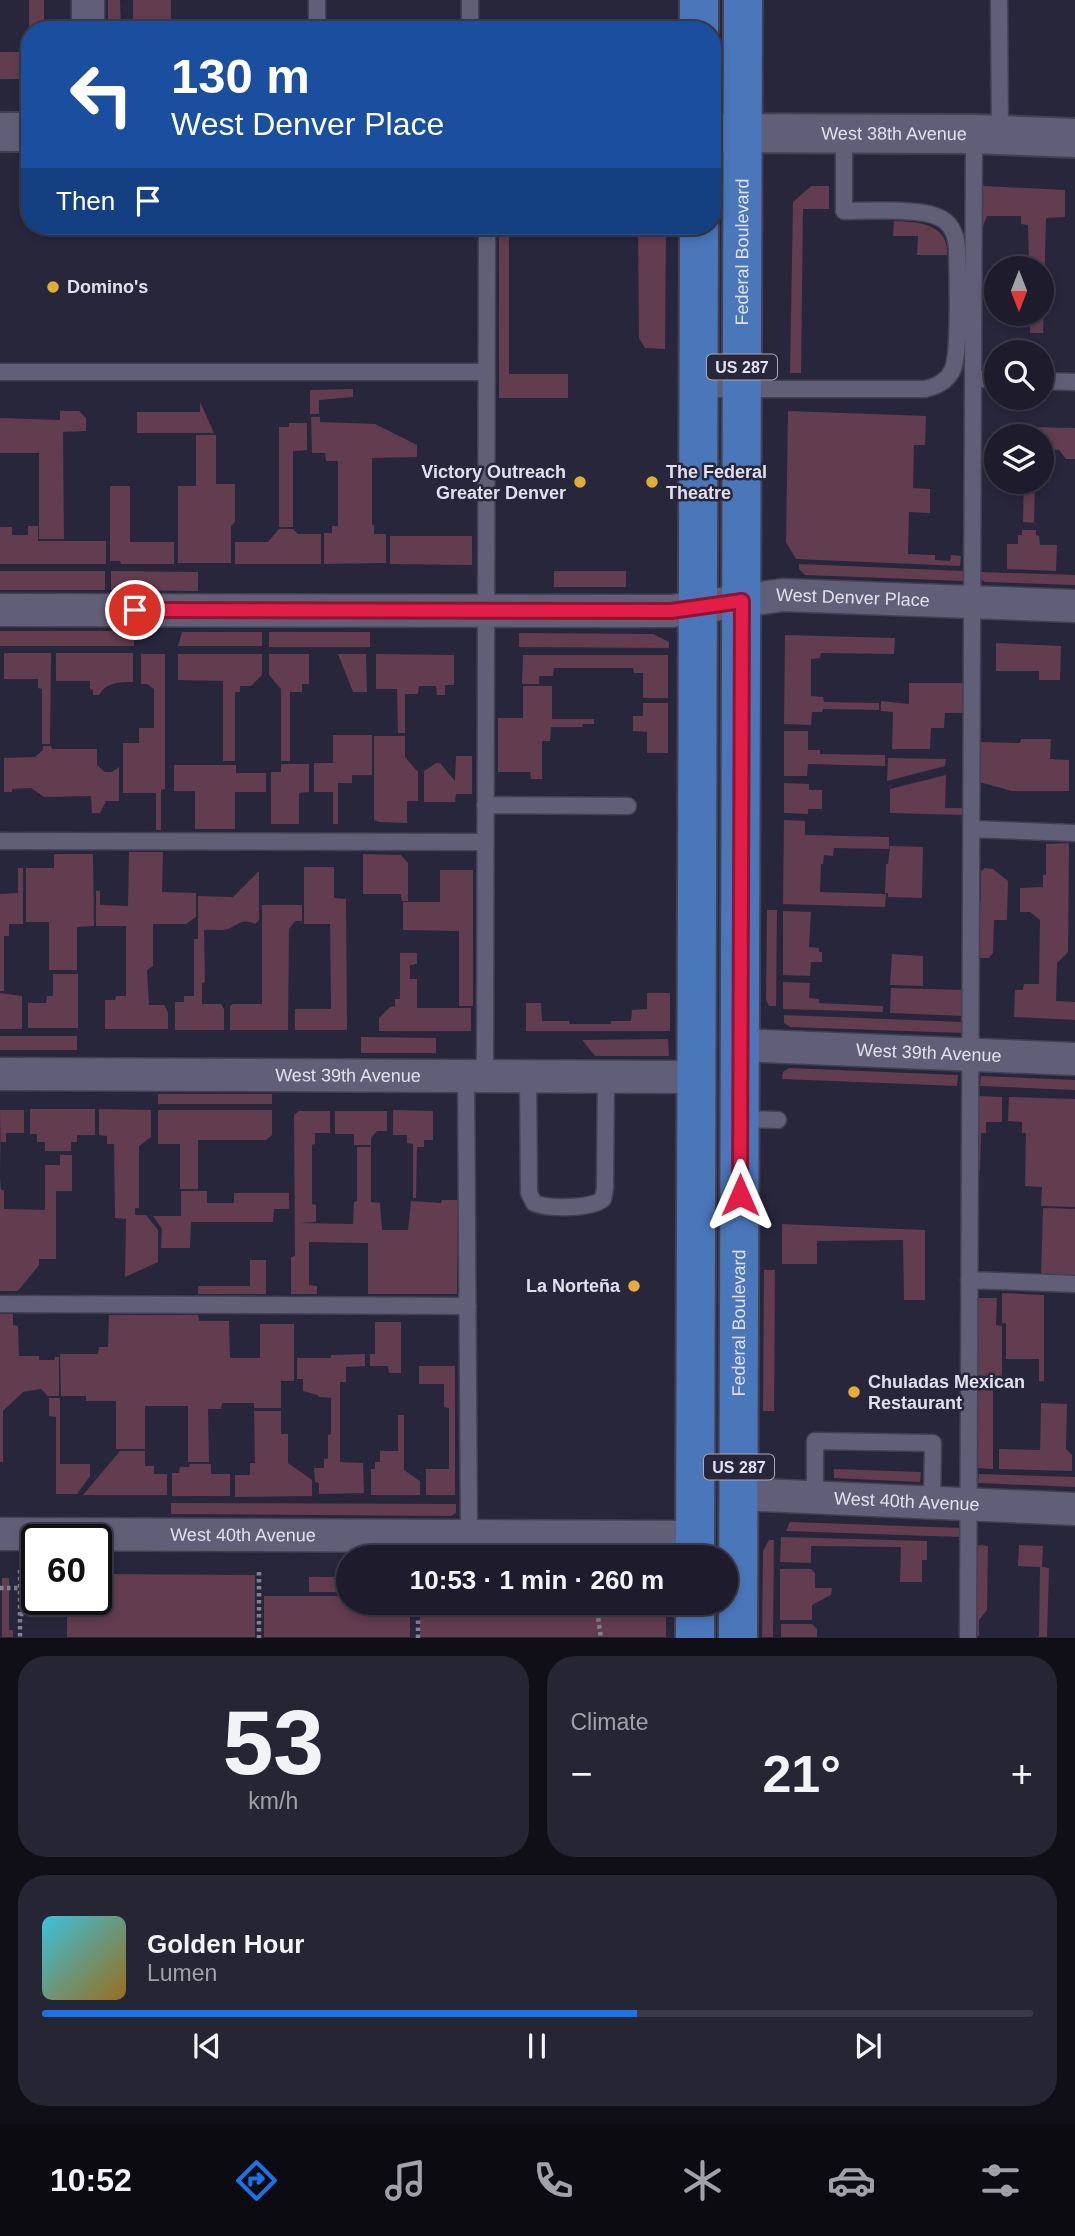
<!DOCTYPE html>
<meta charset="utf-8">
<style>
body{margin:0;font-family:Arial,sans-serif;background:#262534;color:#f1f3f6;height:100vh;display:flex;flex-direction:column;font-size:26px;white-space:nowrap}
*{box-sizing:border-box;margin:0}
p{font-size:23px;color:#a1a1a9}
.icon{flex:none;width:38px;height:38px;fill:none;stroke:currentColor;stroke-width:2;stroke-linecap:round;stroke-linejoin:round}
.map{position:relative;height:1638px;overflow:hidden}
.drawer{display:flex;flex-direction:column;gap:18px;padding:18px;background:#100f18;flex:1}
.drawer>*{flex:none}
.guide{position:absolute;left:21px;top:21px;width:700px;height:214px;border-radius:28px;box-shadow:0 4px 10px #0003,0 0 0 2px #3c3a48;background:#1a4fa0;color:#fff;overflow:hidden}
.needle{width:46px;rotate:180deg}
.controls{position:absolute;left:984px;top:256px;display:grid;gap:14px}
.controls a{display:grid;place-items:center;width:70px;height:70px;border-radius:50%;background:#1e1c2c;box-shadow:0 4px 10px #0003,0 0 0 2px #3c3a48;font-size:35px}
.speed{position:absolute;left:21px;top:1524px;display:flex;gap:14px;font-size:35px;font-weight:700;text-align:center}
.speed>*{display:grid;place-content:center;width:91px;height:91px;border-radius:50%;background:#1e1c2c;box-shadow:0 4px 10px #0003,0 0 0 2px #3c3a48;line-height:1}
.speed .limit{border:4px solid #111;border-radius:10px;background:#fff;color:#111}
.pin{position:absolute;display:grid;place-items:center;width:60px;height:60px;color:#fff;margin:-30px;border:4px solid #fff;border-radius:50%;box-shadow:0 2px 7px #0007}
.me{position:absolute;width:77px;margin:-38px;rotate:0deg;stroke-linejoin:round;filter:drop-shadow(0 0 5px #0008)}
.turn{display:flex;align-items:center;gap:24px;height:147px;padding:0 35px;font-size:32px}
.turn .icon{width:91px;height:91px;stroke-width:2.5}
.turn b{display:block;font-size:49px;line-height:60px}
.then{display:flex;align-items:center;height:66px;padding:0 35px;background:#0003;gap:14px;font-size:26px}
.big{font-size:52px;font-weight:700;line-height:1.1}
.drawer .card{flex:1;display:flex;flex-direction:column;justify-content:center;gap:10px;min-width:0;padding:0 24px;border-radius:28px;background:#262534}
.drawer .dial{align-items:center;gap:0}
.dial b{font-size:91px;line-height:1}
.song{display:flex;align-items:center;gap:21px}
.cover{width:84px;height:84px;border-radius:10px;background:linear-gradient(135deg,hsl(190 70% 55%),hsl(40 70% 35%))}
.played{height:7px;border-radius:4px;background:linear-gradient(90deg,#1a73e8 60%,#3c3a48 60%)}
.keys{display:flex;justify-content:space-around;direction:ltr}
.heat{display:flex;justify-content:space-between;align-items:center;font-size:38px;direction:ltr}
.drawer .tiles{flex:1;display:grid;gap:18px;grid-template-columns:1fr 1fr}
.card:last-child{grid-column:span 2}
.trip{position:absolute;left:336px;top:1545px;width:402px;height:70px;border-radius:35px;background:#1e1c2c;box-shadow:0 4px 10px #0003,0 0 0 2px #3c3a48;font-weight:700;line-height:70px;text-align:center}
.menu{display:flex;height:112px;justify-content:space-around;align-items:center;background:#0c0b12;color:#a1a1a9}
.menu .icon{width:49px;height:49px}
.menu .active{color:#1a73e8}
.menu b{font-size:32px;color:#f1f3f6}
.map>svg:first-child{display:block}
.green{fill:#623c4f}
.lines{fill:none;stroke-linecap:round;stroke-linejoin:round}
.service-casing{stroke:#434052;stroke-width:19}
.minor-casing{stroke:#434052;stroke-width:35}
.secondary-casing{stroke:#434052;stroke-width:42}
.primary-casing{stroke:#434052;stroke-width:42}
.path{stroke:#828192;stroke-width:4.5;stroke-dasharray:3.5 3.5;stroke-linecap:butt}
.service{stroke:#615f77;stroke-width:16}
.minor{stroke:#615f77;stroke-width:32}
.secondary{stroke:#615f77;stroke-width:38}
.primary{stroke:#4a76ba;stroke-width:38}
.route-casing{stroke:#92132f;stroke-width:18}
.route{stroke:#e11d48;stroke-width:12}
.poi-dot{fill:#e4ae35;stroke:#28263b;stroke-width:2.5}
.labels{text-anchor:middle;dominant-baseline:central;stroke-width:5;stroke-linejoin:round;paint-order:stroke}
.shield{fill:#28263b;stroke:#aaa8b8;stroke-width:2}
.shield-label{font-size:16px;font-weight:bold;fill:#e1e0ee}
.street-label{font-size:18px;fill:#e1e0ee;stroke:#28263b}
.poi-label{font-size:18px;font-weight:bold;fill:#e1e0ee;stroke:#28263b;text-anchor:start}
</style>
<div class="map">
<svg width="1075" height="1638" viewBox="0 0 1075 1638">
<rect width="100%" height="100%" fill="#28263b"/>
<!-- green -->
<path class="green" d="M29,0H44V30H30V79H0V52H29Z
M108,0H120L121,30H108Z
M133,0H171V30H133Z
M811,186H829V209H803L801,373H790L793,202Z
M983,186L1065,190V217L1046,218L1043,333H1030V313H1041V268H1029L1028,225L1021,224V216H987L982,229Z
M894,221C918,222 949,223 947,255H917L918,236H893Z
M499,226H514L509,237V374H568V398H499Z
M638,226H666L665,349L645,348L639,338Z
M353,389V397L319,400V414H310V390Z
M200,402L214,433H137V412H200Z
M60,411H79L86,418V431L63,432L64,539H39V453H0V418L60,420Z
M788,411L926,416L925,445H914L913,488L930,489V513L909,512L908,554L935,555V560L950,561L951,555L961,556L960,566L796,559L786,542Z
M311,417H320V422L375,424L417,445V457L372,458V525H374V534H386V563L324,564V533H332V526H338V461H326L325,453H312Z
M289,423H307V450L293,451V527H279V427H289Z
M1030,427L1075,428V459H1066L1059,450L1048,449L1041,454V436H1028Z
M196,435H216V484H235V522L231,526V563H178V486H196Z
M1024,481H1035L1034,523L1023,522Z
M110,486H130V542H174V564H121L120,561H110Z
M28,526H38V541H106V564H0V527H12V535H28Z
M279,529H293L298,534H321V564H235V542H268Z
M1022,530H1036V535L1039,536L1040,545H1057L1056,571L1007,569V544H1018V535H1022Z
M390,536H472V565L390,564Z
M799,564L964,571V581L805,575L799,569Z
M0,571H105V590H0Z
M111,571L198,572V591L111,590Z
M554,571H626V587H554Z
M981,572L1075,575V585L985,582L981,579Z
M0,631H134V646H0Z
M182,632H262V646H178Z
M269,632H370V647H269Z
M519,633L653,634L669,642V648L519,647Z
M785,635L895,638L894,654L821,653L820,658L811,659V696L823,697L824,702L879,703V710L823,709L822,712H812L811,725L784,724Z
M996,643L1061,646L1060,680H1039V671H996Z
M4,653H51L50,744H42V689L38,688V679H4Z
M56,653H133V682C121,682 106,682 99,695H93V690L90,689V681H56Z
M141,654H165V789L161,790V830H156V793H123V743H139V728H154V689L147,684H141Z
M178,654H262V675L251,686H240V692H235V761H223V681L178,680Z
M269,654H309V684H302V692H290V761H281V689L269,675Z
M338,654H366L367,692H353Z
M376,654L454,655V685H445V695H437L436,686H419L418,694H405V733H398L397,689H376Z
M523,655H668V698H643V673H634L633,668H554L553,676H539V684H522Z
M909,683H964V713H945L944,728H931L930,749H892L893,712L881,711V701L909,704Z
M523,686H552V719H594V724H583L582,727H551L550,741H542V779H531L530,772H498V718H523Z
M643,703H668V753H647V732L633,731V716H643Z
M784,731H808V750H820V754L885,755V766L808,764L807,776H784Z
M333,735H372V775H352V783H338V824H333V792H314V763H333Z
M374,736H405V757L418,772V801H407V823L379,822L374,820Z
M1021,739H1051L1050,759L1069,760V791H1012L979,782L980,742L1020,743Z
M43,746H51L52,749H97V765L105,772H112L119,767V801H106L100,813H92L91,796L44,797L31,788L12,789V792H4V758L35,757L43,750Z
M456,756H472V794H456L455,802H424V771L436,763H440L455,781Z
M888,758L946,759L945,766L887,781Z
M281,764H309V792L299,793V824H271V772H281Z
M174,765H236V773H266V792H235V829H195V791H174Z
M946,775L945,808H964V815L890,813V789Z
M784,783L809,784V790H822V809H808V814L784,813Z
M784,820L805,821V835L889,837V849L834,848L833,856L824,855L823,864H821L820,892L886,894L885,907L783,904Z
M1069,843L1068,952L1057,963L1056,1001L1075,1002V1020L1014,1017L1015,990H1023L1024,984H1039L1040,920L1030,912H1020V888L1043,887V875H1046V844Z
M890,846L923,847L922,898L888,897V893H885L886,864H888Z
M129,852H163L162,892L196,893V917L186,924H153V966L147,970L149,1005H164L168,1012V1029H105V1000H115L116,996H126V926H96V891H100V905L128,906Z
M54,854H93L94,926L77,927V970H49V922H26V868H54Z
M363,854L401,855L408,863V901H402L401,894H363Z
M304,867H334V898L346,899L347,1030H295V1009H331L330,924H304Z
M18,868H23V924H9V936H4V991H0V894L18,893Z
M985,868L993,869L1008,881L1007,920H994L993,953L989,958H978V901H981V871Z
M440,870H473V1006H459V931L403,930V902H440Z
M259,871V920L255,924C241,918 240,924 228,929C222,931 211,929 204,930L205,982L202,983V1004H221L224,1009V1030H175V1002H184V996H194V939H198V896L233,897Z
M262,905H302V921H295L289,929L288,1030H230V1006L233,1004H262Z
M767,910H777L776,1006H769L766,1000Z
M783,911L811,912L809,947L819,948V952H822V962H811L810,976L783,975Z
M400,953H417V964L410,965V979H417V1008H471V1031H379V1018L390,1007L395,1006V999H400Z
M892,954L923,956V986L890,985Z
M53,974H78V1028H28V1003H46L47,996H53Z
M783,982L810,983L809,998L819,999V1003L883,1006V1012L783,1009Z
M891,988L965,990L964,1016L890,1013Z
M0,993L22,996V1029H0Z
M647,993H670V1031H526V1003H541L542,1021H569L570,1024H611V1021H631L632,1010L647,1009Z
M784,1015L963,1022V1033L790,1027L784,1023Z
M0,1036H77V1050H0Z
M361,1037L436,1038V1053H361Z
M668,1039L669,1056H595L582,1040Z
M789,1068L958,1075L957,1086L782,1079L783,1072Z
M981,1076L1075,1080V1090L980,1086Z
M158,1094H272V1104H158Z
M979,1096L1002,1097V1122H986V1133H981L980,1170H978Z
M1009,1097L1075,1099V1207L1041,1206L1042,1187L1025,1186L1026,1133H1022V1122L1008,1121Z
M30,1109H95V1135H77V1142H71V1151H45V1142H37V1134H30Z
M99,1109L151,1110V1137L139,1146V1208H135V1215H146L158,1230V1262L125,1277L126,1219L115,1218L114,1144H107V1136L99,1135Z
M0,1110H24V1133H6V1142H1V1175Z
M158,1110H272V1135L266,1140H198V1189H180V1144H158Z
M393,1110L433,1111V1140H424V1147H417L416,1198H413V1144L407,1143V1135H393Z
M299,1111H330V1133H315V1144L312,1145V1204L316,1205V1222L299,1223L353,1224L354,1202L357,1201V1147H371V1202L380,1203L382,1230H408L411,1201L441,1203L442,1200H458L457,1294H368V1243L309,1242V1285L317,1286V1294H291V1257L295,1256L294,1115Z
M335,1111H387V1131H377L371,1138V1145H354V1134H335Z
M60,1155H72V1191H56V1259H39V1265L18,1291H0V1177L1,1190H4V1209L45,1210V1165H60Z
M181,1191H207V1203H234V1193H289V1209H274L273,1222H191L190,1248H161L162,1229L153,1216H181Z
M1043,1208L1075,1209V1276L1041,1275Z
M782,1224L925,1230V1300H904L903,1240L817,1241V1264H782Z
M250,1260H266V1294H198V1286H250Z
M764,1270H775L774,1411H763Z
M1002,1293L1044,1295V1381H1039V1359H1006V1323H1002Z
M978,1298H997L996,1325L1002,1326V1378H993V1469L978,1468Z
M0,1314H13V1325L18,1326L19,1356H39V1360H54L55,1357H59V1396H48L41,1389L23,1392L3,1411V1462H0Z
M109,1315H198L199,1321H229L230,1358H260V1324H294V1381H281V1408H254V1403H222L221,1409H208L209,1462H188V1406H145V1449H116V1401H86V1396H61L60,1354H98L99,1347H108Z
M375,1322H401V1373H389L388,1366H370V1354H375Z
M365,1354V1366L346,1367V1382H340V1462L363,1463L364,1493L319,1494V1483L315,1482L314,1468H324V1459H328V1435L331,1434V1398L319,1397L318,1395L303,1391V1379H297V1358H331V1355Z
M419,1366H455V1495H426V1469H449V1408L444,1407V1384H419Z
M49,1398H60V1464H90V1476L77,1494H56V1417L49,1416Z
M1041,1403L1067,1404L1066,1449L1072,1455V1471L999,1469V1449L1040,1450Z
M254,1411H281V1434H288V1463L312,1480V1496L235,1497V1475H250V1463H255Z
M398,1415H404V1470L420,1481V1495H371V1469H375V1462H380V1451H398Z
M120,1451H145V1466H154V1474H167V1495H83Z
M190,1464H211V1474H230V1496H172V1473H179L180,1467H189Z
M834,1469L921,1472L920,1482L834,1478Z
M979,1474L1075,1477V1487L978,1483Z
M171,1503L456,1504V1513L451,1516L171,1514Z
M790,1522L962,1528L961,1537L786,1531Z
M781,1537L927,1541V1560H922V1582H900L901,1547L811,1546V1563L780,1562Z
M769,1540H774L773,1637H762L763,1551Z
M977,1545L988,1546L987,1610L979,1620V1636L975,1635Z
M1019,1545L1043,1546L1042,1567L1049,1568L1047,1637H1035L1039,1636L1040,1567L1018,1566Z
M780,1569H811L815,1573V1588H832L831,1595L812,1605V1620H780Z
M96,1574L255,1575V1637H67V1600H96Z
M309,1577H348V1592H309Z
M2,1578H9V1630H13V1637H2Z
M264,1596H348V1603H410V1637H264Z
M420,1603H666V1637H420Z
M781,1624H812L817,1629V1637H781Z"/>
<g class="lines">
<!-- service casing -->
<g class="service-casing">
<path id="service" d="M470,0V30
M999,0L1000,135
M317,30V0
M0,372H486
M973,379H996
M1041,381L1075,382
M698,389H925C937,386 946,382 952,371C961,353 957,272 957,248C956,235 951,222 938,217C920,208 866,211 844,211V134
M485,805L628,806
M971,829L1075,833
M0,841L485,842
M466,1076L469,1536
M485,1076L487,226
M528,1076L529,1193L534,1203C548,1209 591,1209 603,1199L605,1188L606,1076
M740,1119L778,1120
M969,1280L1075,1284
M0,1304L468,1306
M815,1497V1441L933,1443L932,1503
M968,1638L974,134"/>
</g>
<!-- minor casing -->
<g class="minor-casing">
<g id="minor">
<path d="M88,0V30"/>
<path id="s1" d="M0,610L671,611L783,595L1075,606"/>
<path id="s2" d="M740,1045L1075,1059"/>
<path id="s3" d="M0,1074L696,1077"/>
<path id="s4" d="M739,1494L1075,1509"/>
<path id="s5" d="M0,1534L695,1537"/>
</g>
</g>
<!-- secondary casing -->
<g class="secondary-casing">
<g id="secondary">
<path d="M0,132H30"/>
<path id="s6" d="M712,133L974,134L1075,138"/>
</g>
</g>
<!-- primary casing -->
<g class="primary-casing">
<g id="primary">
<path d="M699,0V30"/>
<path d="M695,1558L699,226"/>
<path d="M695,1603V1638"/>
<path id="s7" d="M738,1638L743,0"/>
</g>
</g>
<!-- path -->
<path class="path" d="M20,1570V1638
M259,1572V1638
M0,1588H37
M584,1603L598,1617L601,1638
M20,1614L55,1613L54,1600
M418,1638V1610L426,1603"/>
<!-- service -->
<use href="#service" class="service"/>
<!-- minor -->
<use href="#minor" class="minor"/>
<!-- secondary -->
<use href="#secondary" class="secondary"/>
<!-- primary -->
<use href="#primary" class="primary"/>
</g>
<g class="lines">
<!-- route casing -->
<g class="route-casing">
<path id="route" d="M135,610L671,611L742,601L740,1195"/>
</g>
<!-- route -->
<use href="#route" class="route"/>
</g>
<!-- markers -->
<g class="poi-dot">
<circle cx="53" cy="287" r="7"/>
<circle cx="580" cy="482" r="7"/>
<circle cx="652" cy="482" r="7"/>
<circle cx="634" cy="1286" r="7"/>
<circle cx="854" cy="1392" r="7"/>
</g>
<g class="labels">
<!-- shield labels -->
<g class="shield">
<rect x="707" y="354.5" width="70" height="25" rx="5"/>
<rect x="704" y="1454.5" width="70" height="25" rx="5"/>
</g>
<g class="shield-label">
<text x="742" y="367">US 287</text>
<text x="739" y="1467">US 287</text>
</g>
<!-- street labels -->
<g class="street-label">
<text stroke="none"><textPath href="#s6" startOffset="182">West 38th Avenue</textPath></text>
<text stroke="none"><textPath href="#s7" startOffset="1386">Federal Boulevard</textPath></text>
<text stroke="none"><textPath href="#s1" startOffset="854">West Denver Place</textPath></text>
<text stroke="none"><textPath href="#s2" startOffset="189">West 39th Avenue</textPath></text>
<text stroke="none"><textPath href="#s3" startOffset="348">West 39th Avenue</textPath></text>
<text stroke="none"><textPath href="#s7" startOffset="315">Federal Boulevard</textPath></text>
<text stroke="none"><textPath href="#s4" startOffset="168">West 40th Avenue</textPath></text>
<text stroke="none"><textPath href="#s5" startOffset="243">West 40th Avenue</textPath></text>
</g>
<!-- poi labels -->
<g class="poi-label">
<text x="67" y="287">Domino's</text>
<text x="566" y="472" text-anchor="end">Victory Outreach<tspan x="566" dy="21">Greater Denver</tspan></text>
<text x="666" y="472">The Federal<tspan x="666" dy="21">Theatre</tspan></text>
<text x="620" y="1286" text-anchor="end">La Norteña</text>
<text x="868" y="1382">Chuladas Mexican<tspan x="868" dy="21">Restaurant</tspan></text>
</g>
</g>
</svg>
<div class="controls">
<a><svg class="needle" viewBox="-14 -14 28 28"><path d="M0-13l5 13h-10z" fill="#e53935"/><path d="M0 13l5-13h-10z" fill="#a1a1a9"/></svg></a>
<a><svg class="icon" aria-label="search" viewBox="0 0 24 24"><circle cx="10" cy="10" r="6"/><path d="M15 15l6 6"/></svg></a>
<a><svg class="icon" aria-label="layers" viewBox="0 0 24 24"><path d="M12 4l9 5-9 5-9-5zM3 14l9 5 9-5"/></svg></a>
</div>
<div class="speed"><div class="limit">60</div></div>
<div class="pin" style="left:135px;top:610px;background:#d93025"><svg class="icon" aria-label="arrive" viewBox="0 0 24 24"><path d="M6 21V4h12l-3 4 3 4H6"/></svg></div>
<svg class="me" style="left:740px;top:1195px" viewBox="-20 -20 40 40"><path d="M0-17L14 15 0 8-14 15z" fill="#e11d48" stroke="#fff" stroke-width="4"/></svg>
<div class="trip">10:53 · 1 min · 260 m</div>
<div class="guide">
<div class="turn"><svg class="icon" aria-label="left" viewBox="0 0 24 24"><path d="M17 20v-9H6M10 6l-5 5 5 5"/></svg><div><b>130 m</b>West Denver Place</div></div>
<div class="then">Then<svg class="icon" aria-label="arrive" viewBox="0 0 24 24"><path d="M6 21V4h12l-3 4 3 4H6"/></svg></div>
</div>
</div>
<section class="drawer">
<div class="tiles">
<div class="card dial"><b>53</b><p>km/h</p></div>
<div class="card"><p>Climate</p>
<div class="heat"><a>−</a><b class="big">21°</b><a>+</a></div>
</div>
<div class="card">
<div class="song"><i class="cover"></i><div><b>Golden Hour</b><p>Lumen</p></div></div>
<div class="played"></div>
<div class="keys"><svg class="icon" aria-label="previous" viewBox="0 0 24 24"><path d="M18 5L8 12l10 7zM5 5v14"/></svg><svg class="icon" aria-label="pause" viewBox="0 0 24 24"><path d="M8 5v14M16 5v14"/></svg><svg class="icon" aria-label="next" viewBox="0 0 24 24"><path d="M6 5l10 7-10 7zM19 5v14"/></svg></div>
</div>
</div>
</section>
<nav class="menu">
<b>10:52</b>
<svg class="icon active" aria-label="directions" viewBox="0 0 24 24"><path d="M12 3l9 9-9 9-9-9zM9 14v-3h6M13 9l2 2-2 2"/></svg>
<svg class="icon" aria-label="music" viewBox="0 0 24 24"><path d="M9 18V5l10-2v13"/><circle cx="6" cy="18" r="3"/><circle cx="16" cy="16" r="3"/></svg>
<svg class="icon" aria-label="phone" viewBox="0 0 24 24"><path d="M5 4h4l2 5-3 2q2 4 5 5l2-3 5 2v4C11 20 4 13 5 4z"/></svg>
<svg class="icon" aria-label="climate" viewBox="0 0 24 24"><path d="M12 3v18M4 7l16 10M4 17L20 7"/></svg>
<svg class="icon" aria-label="car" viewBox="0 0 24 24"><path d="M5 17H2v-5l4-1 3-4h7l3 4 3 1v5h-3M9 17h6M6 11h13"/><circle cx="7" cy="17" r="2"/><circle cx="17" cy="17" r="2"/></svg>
<svg class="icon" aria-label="filters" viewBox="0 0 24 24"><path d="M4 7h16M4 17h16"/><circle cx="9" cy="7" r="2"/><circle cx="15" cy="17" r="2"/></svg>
</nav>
